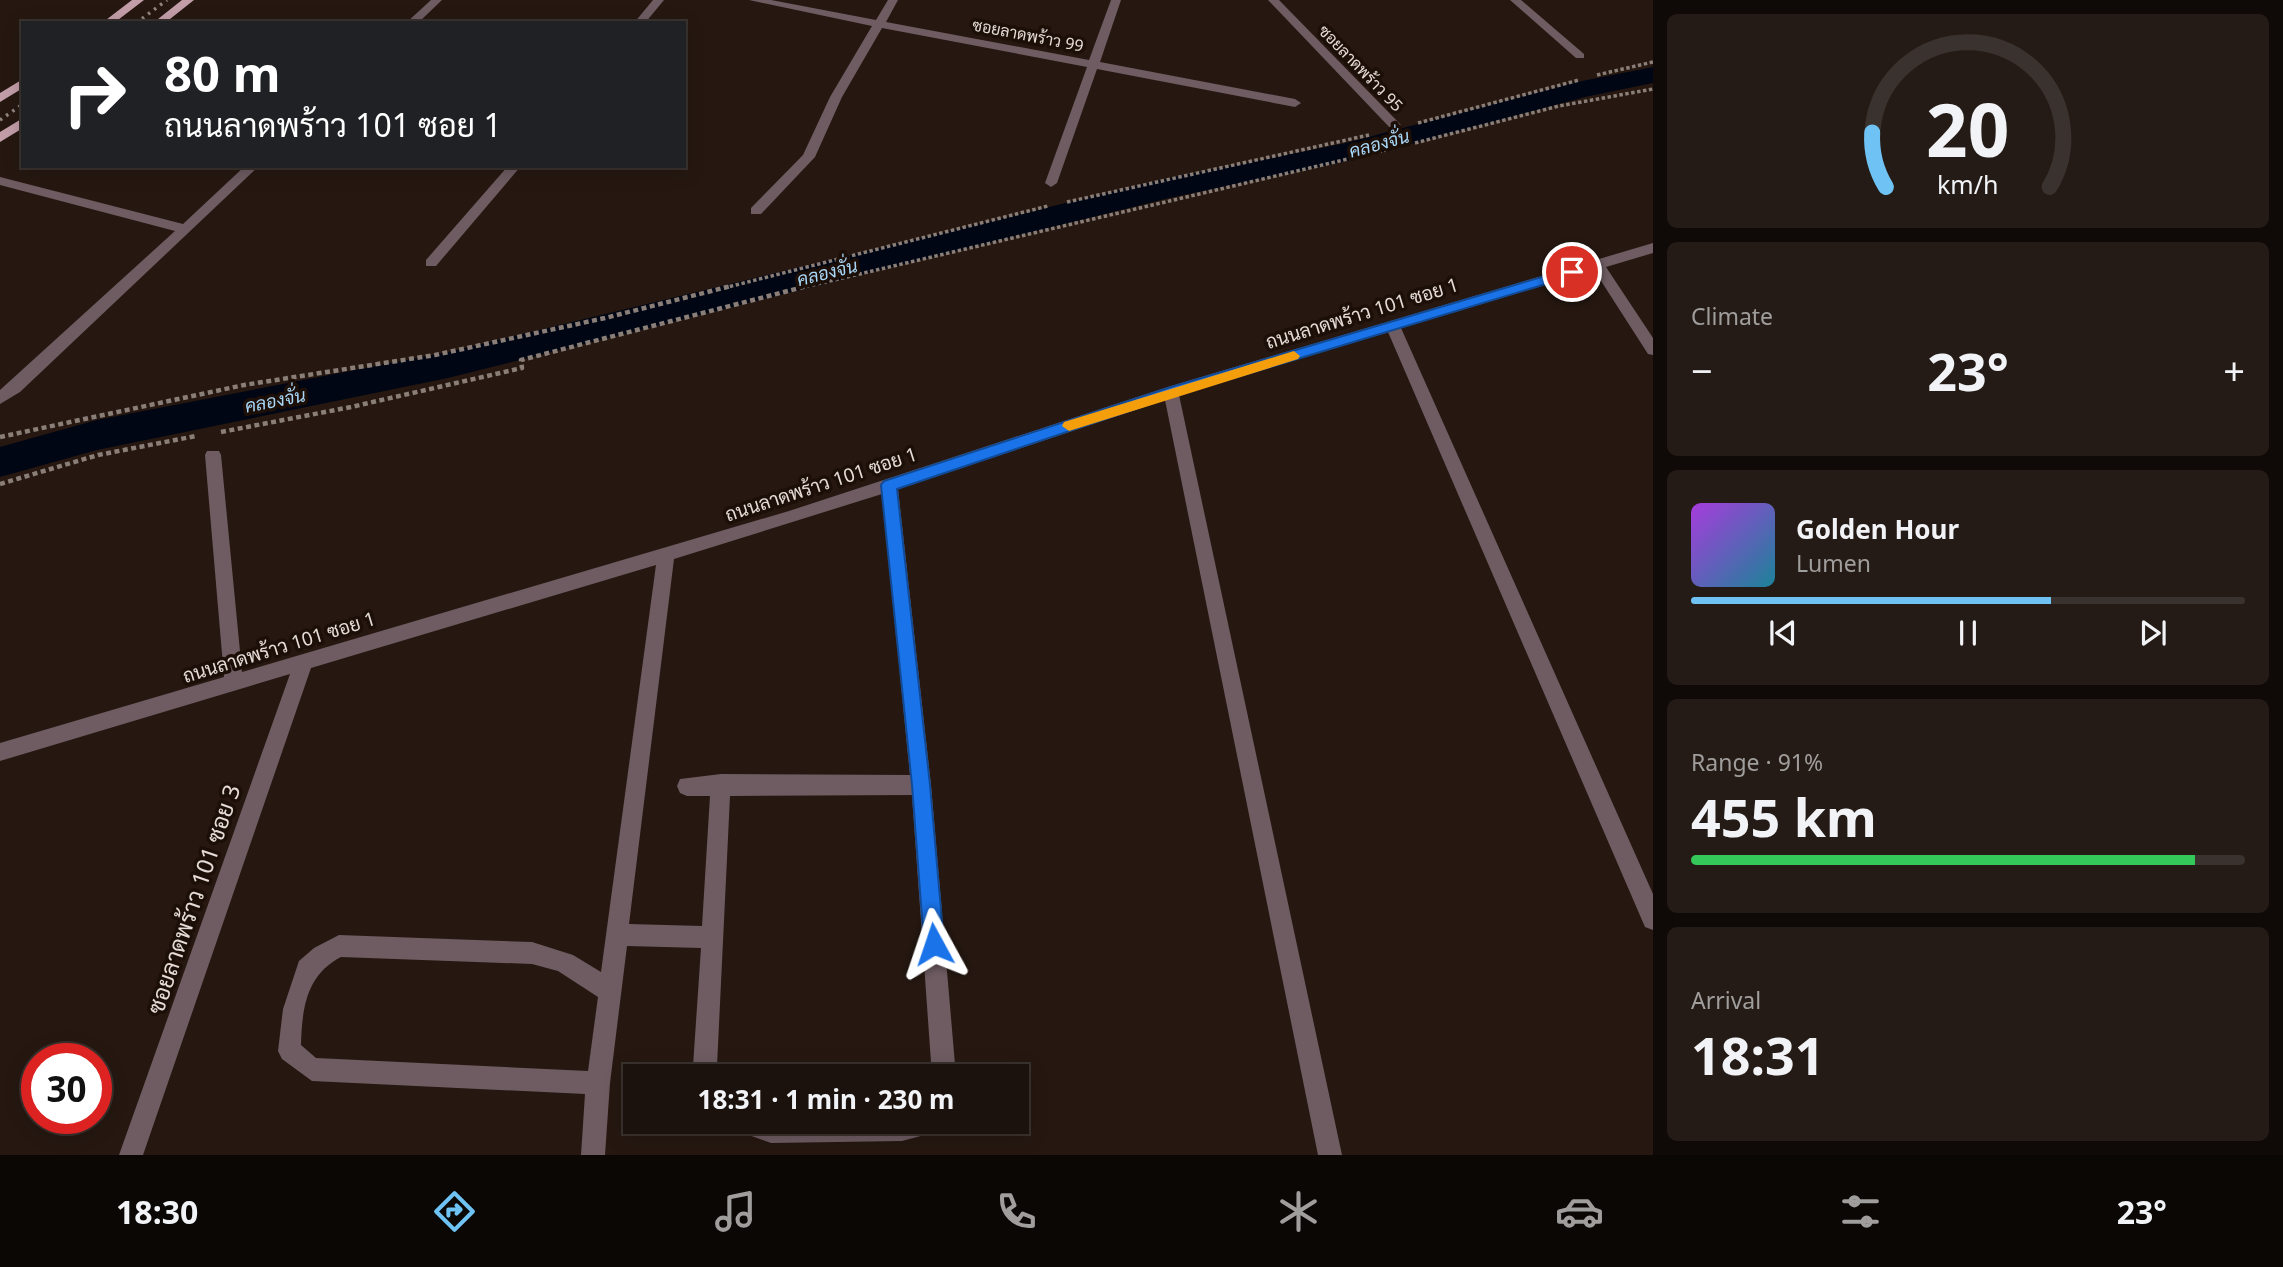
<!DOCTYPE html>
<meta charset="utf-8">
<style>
body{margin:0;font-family:"Noto Sans",Sarabun,sans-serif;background:#251b16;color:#f1f3f6;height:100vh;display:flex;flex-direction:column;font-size:26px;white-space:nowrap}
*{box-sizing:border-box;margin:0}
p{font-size:23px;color:#a09e9d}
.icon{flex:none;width:38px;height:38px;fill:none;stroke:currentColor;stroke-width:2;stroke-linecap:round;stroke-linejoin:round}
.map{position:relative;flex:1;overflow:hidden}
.panel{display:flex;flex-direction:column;gap:14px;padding:14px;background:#0f0a07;width:630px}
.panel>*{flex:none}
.banner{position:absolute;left:21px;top:21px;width:665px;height:147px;border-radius:0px;box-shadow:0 4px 18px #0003,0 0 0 2px #3a322e;background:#202124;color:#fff;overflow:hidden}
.speed{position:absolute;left:21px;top:1043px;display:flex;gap:14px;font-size:35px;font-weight:700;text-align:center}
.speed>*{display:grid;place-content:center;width:91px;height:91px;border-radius:50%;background:#1c120d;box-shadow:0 4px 18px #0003,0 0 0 2px #3a322e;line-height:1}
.speed .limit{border:10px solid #d22;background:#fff;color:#111}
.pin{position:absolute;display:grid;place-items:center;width:60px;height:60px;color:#fff;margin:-30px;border:4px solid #fff;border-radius:50%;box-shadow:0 2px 7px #0007}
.me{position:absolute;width:77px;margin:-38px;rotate:355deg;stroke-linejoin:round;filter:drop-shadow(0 0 5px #0008)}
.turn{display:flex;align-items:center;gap:24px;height:147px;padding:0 28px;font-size:32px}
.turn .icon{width:91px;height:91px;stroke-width:2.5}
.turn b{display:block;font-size:49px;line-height:60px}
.big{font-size:52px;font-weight:700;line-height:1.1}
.panel .widget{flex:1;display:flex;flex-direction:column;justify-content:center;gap:10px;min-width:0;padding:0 24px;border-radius:10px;background:#251b16}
.panel .dial{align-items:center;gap:0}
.dial svg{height:182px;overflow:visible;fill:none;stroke:#3a322e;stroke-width:7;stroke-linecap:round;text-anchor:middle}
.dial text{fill:#f1f3f6;stroke:none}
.song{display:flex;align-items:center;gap:21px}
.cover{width:84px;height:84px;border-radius:10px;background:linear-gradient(135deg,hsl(280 70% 55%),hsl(190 70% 35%))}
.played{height:7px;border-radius:4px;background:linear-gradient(90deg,#6ec2f4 65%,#3a322e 65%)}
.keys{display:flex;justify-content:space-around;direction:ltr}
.heat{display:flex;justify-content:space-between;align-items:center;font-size:38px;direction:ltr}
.charge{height:10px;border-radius:5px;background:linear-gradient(90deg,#34c759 91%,#3a322e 0)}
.trip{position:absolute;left:623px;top:1064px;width:406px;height:70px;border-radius:0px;background:#1c120d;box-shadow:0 4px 18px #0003,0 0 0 2px #3a322e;font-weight:700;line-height:70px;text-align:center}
.menu{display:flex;height:112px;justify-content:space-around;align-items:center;background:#0b0705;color:#a09e9d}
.menu .icon{width:49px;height:49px}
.menu .active{color:#6ec2f4}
.menu b{font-size:32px;color:#f1f3f6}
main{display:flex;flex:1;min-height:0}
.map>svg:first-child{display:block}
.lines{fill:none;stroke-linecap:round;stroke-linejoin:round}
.canal{fill:#000613;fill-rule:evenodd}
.path-far1{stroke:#8a7e78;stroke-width:3.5;stroke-dasharray:3.5 2.5;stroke-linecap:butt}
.path{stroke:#8a7e78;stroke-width:4.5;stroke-dasharray:5 3.5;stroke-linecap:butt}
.minor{fill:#6e5c62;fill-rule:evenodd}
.major{fill:#c39ea9;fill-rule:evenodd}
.rail{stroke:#918580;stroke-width:3.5;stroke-dasharray:2.5 5;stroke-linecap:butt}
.route{fill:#1a73e8;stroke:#114b97;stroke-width:2}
.slow{fill:#f59e0b}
.labels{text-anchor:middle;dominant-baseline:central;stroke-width:7;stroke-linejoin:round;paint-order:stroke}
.far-street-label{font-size:16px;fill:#e6dcd7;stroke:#1c0f08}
.far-water-label{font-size:18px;font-style:italic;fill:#a9d8f9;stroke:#1c0f08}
.street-label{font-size:19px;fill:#e6dcd7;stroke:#1c0f08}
.near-street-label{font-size:23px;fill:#e6dcd7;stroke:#1c0f08}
</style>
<main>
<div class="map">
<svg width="1653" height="1155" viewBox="0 0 1653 1155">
<rect width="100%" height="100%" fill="#261811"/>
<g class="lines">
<!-- canal -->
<path class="canal" d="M1653,67V83L1585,97L1348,161L1169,198L448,378L97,450L0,477V447L97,420L448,352L1169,178L1346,143L1572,83Z"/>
<!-- path-far1 -->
<path class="path-far1" d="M1597,75L1653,62
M1418,123L1579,80
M1415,143L1559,106L1653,89
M1067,202L1369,135
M724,288L1048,206
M800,288L1386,150"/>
<!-- path -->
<path class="path" d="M221,432L351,407L522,368L521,360L807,286
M0,437L244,385L435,355L605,318L731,286
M0,484L98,455L196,436"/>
<!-- minor -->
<path class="minor" d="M431,0H442L418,23H406Z
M653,0H664L645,23H634Z
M749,0H771L876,20L888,0H898L886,22L1089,60L1111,0H1121L1100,62L1295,99L1301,103L1295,107L1097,69L1057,183L1051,187L1045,183L1087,67L882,28L842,97L815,157L761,214H751V208L803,155L830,97L872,26Z
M1268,0H1279L1401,125V131H1393Z
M1510,0H1521L1584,54V58H1576Z
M245,166H259L20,392L0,404V390L175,231L0,185V177L183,224Z
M508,166H521L436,266H426V260Z
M1653,243V253L1606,267L1653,338V355L1648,354L1594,270L1401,328L1653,894V930L1645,927L1388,332L1179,395L1342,1155H1318L1165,400L898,489L931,785L956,1076H932L912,795L730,796L717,1066L720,1076H696L693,1066L701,948L627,946L610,1083L605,1155H581L585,1094L312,1081L282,1059L278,1051L283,1009L299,961L314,948L339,935L532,942L573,955L601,972L656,565L311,668L143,1155H119L290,674L0,761V743L224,677L205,455L207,451H219L221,455L242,672L789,511L1171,386ZM882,494L910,775L721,774L680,779L677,786L680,793L687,796H710L702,926L629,924L674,559ZM341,957L532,964L558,971L598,997L588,1071L316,1058L301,1045C302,1009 306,975 341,957Z
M731,1122H947L943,1130L902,1141L771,1143L735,1130Z"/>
<!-- major -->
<path class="major" d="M132,0H144L114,23H102Z
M182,0H194L165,23H153Z
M23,79V88L0,102V93Z
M23,118V128L0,142V132Z"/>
<!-- rail -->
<path class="rail" d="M136,23L167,0
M0,120L23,104"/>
</g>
<!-- route -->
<path class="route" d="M1572,268L1576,269V275L1174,396L897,489L930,785L944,944L941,951L934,954L927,951L924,944L912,785L881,485L884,481L1171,387Z"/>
<!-- slow -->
<path class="slow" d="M1294,351L1300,356L1298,359L1069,431L1062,426L1064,422Z"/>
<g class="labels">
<!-- far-street labels -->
<g class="far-street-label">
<text transform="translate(1028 35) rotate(11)">ซอยลาดพร้าว 99</text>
<text transform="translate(1361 68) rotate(46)">ซอยลาดพร้าว 95</text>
</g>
<!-- far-water labels -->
<g class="far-water-label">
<text transform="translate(1379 143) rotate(-15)">คลองจั่น</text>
<text transform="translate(827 272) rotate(-14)">คลองจั่น</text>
<text transform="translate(275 400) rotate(-11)">คลองจั่น</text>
</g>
<!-- street labels -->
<g class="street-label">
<text transform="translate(1362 313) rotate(-17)">ถนนลาดพร้าว 101 ซอย 1</text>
<text transform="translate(821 484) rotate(-18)">ถนนลาดพร้าว 101 ซอย 1</text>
<text transform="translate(279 647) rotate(-17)">ถนนลาดพร้าว 101 ซอย 1</text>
</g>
<!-- near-street labels -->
<g class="near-street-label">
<text transform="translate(193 899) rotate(-71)">ซอยลาดพร้าว 101 ซอย 3</text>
</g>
</g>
</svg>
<div class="speed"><div class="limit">30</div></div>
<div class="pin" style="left:1572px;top:272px;background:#d93025"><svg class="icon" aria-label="arrive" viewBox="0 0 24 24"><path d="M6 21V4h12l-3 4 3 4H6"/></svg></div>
<svg class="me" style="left:934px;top:944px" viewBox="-20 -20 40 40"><path d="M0-17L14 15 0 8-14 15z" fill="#1a73e8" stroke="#fff" stroke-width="4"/></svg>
<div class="trip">18:31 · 1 min · 230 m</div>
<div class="banner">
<div class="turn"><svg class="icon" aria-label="right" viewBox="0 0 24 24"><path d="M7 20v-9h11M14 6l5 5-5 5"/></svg><div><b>80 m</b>ถนนลาดพร้าว 101 ซอย 1</div></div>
</div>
</div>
<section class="panel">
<div class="widget dial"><svg viewBox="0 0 100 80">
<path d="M14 69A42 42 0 1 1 86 69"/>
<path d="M14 69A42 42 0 0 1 8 45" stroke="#6ec2f4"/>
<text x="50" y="56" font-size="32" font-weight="700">20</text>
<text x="50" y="72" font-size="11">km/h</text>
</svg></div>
<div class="widget"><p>Climate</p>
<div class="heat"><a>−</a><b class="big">23°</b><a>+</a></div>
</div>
<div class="widget">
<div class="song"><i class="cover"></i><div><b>Golden Hour</b><p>Lumen</p></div></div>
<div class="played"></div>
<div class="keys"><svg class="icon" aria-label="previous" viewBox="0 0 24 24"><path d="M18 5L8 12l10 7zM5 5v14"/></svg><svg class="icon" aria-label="pause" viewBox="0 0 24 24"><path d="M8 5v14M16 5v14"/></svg><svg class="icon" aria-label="next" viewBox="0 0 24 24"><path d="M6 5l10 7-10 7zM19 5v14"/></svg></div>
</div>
<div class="widget"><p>Range · 91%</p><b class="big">455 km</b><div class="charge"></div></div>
<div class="widget"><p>Arrival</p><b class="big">18:31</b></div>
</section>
</main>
<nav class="menu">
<b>18:30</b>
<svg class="icon active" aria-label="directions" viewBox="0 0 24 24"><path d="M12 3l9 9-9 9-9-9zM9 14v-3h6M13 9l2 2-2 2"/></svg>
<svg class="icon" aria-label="music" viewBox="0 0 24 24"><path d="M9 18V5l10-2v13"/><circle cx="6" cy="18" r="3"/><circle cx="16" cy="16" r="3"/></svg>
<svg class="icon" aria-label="phone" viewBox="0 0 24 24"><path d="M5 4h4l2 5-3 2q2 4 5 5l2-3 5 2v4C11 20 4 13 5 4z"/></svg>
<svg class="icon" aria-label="climate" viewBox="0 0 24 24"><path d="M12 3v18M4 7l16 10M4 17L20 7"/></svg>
<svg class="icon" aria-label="car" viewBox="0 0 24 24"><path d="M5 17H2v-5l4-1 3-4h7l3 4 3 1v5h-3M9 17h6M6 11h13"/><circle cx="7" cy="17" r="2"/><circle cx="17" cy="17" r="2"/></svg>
<svg class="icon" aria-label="filters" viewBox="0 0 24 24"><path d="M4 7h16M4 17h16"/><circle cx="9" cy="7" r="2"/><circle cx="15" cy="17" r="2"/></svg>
<b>23°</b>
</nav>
